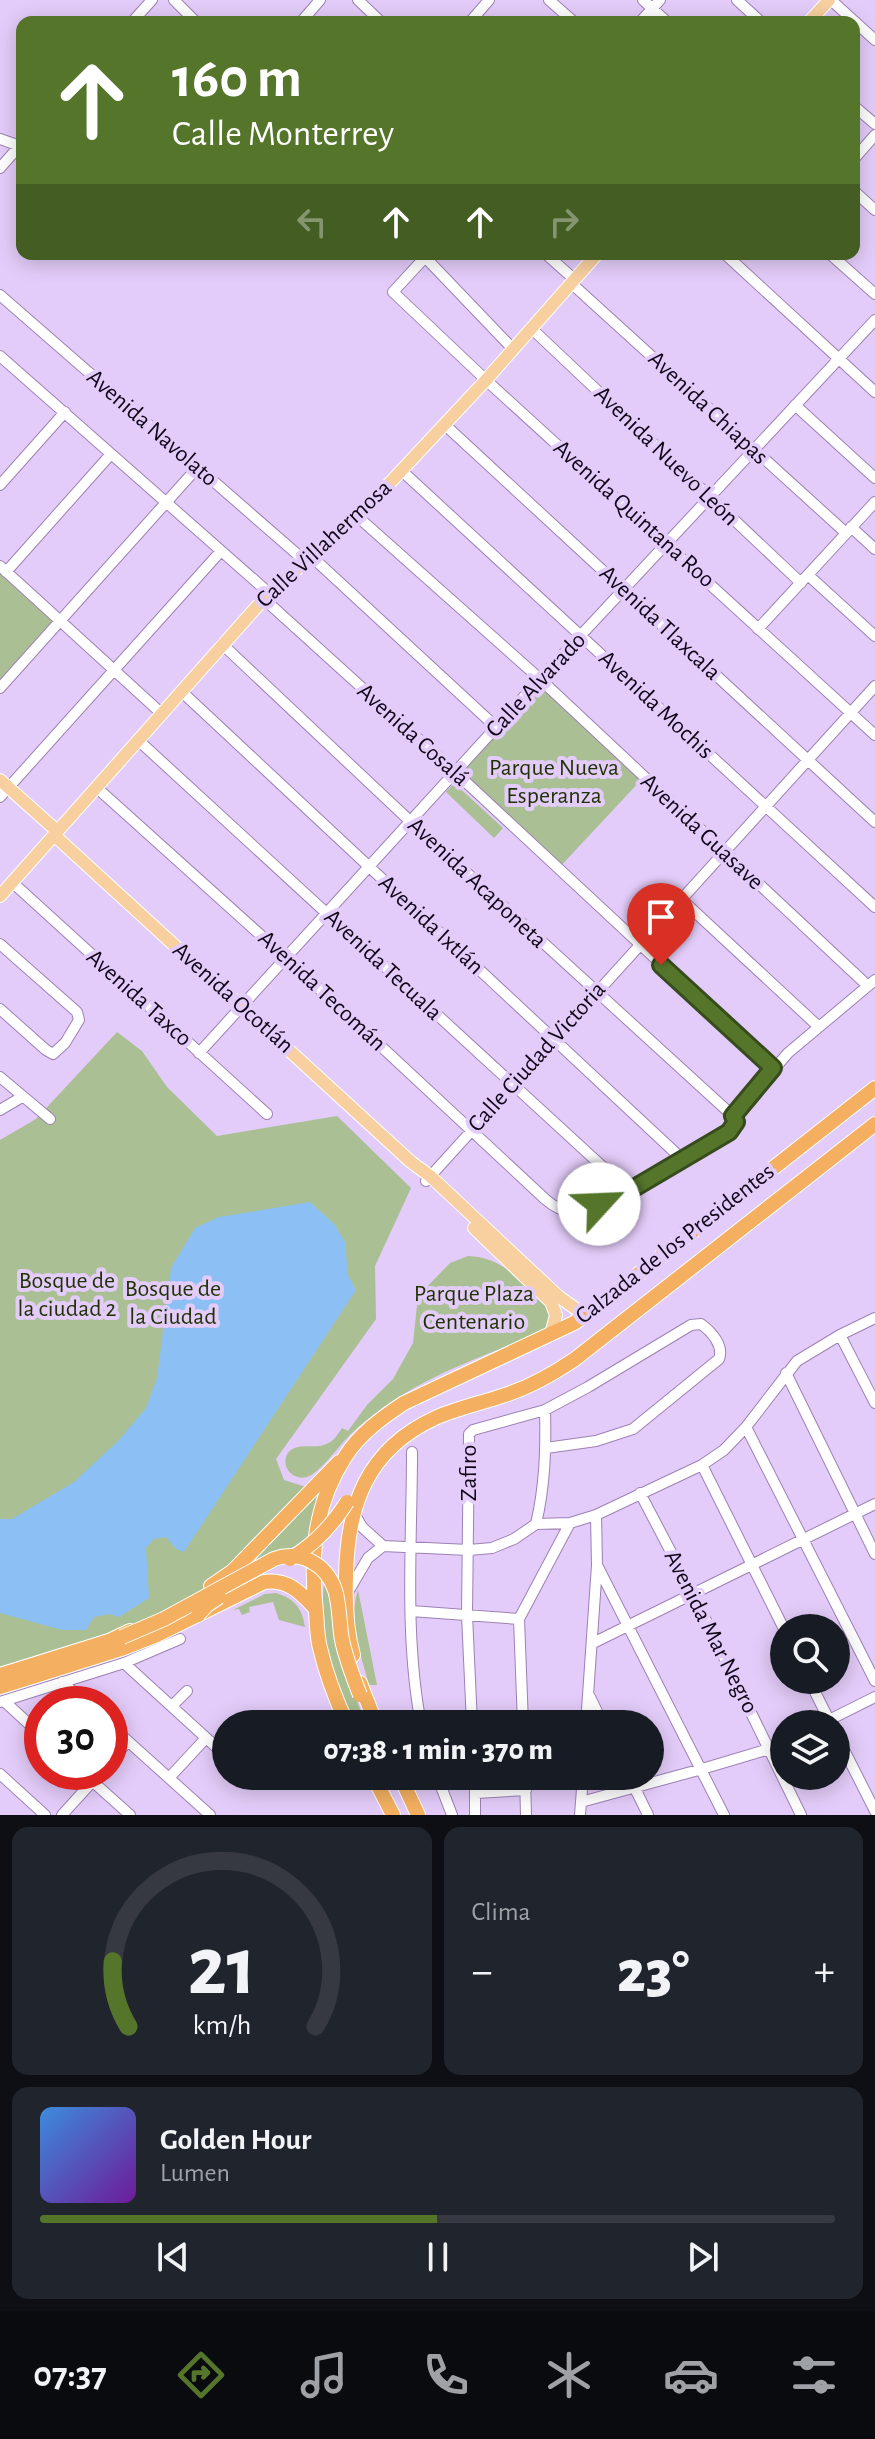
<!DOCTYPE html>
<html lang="es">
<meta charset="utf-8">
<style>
body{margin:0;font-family:"Alegreya Sans",sans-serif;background:#20242c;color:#f1f3f6;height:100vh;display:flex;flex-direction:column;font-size:30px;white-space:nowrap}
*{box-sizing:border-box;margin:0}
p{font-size:26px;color:#9ea1a6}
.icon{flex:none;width:44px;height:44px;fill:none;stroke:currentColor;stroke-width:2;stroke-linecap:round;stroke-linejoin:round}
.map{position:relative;height:1815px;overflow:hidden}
.drawer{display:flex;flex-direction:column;gap:12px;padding:12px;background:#0d0f14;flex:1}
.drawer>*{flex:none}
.hud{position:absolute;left:16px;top:16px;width:844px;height:244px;border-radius:16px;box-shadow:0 4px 20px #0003;background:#55752b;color:#fff;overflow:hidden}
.buttons{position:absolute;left:770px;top:1614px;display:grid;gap:16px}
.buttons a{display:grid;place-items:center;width:80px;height:80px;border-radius:50%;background:#171b24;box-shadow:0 4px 20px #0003;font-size:40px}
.speed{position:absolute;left:24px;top:1686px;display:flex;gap:16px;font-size:40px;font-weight:700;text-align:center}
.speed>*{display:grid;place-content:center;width:104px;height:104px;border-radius:50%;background:#171b24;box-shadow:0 4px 20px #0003;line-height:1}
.speed .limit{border:12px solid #d22;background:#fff;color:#111}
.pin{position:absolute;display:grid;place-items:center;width:68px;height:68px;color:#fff;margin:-82px -34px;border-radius:50% 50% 50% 0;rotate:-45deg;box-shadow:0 0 8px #0007}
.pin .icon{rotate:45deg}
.me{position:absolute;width:88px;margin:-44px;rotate:65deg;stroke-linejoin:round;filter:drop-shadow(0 0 6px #0008)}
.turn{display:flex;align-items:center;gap:28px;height:168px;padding:0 24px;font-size:36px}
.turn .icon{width:104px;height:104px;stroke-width:2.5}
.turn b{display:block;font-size:56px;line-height:68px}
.lanes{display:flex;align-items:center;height:76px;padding:0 24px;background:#0003;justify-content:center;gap:40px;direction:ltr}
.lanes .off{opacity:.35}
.big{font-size:60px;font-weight:800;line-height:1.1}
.drawer .card{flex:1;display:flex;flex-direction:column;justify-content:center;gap:12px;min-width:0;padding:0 28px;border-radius:16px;background:#20242c}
.drawer .dial{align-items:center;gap:0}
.dial svg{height:208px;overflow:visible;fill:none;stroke:#363941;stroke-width:7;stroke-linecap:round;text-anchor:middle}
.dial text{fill:#f1f3f6;stroke:none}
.song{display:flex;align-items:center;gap:24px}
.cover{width:96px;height:96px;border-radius:12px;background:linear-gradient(135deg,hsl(210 70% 55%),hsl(280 70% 35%))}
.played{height:8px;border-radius:4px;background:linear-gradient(90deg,#55752b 50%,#363941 50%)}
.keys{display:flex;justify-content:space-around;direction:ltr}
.heat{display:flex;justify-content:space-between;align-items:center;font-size:44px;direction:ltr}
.drawer .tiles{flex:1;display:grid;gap:12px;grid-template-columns:1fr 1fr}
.card:last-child{grid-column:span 2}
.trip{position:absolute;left:212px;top:1710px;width:452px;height:80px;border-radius:40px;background:#171b24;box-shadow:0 4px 20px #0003;font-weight:800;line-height:80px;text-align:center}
.tab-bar{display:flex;height:128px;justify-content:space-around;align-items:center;background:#090b0e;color:#9ea1a6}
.tab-bar .icon{width:56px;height:56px}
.tab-bar .current{color:#55752b}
.tab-bar b{font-size:36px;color:#f1f3f6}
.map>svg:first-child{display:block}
.green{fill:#aabf93}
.water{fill:#8cc0f4}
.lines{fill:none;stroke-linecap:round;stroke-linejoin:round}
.minor-casing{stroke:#9d81b5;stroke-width:12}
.major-casing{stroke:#fff;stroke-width:14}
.highway-casing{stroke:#fff;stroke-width:16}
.minor{stroke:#fff;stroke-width:10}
.major{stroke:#f8d0a0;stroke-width:12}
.highway{stroke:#f4b060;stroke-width:14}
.highway-bridge-casing{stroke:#fff;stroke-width:16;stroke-linecap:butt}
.highway-bridge{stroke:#f4b060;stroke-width:14}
.route-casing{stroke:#374c1c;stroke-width:20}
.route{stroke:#55752b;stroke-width:14}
.labels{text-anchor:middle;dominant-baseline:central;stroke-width:8;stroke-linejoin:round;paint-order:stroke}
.street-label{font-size:24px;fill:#110619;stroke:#e3ccf9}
.park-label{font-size:24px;fill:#1f3101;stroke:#e3ccf9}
</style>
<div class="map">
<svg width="875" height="1815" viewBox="0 0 875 1815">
<rect width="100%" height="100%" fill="#e3ccf9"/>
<!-- green -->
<path class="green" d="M0,569L59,620L0,687Z
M539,682L642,779L557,870L453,776Z
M454,783L503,828L494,838L446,792Z
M117,1032L142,1051L167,1087L217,1136L337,1116L411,1188L375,1266L376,1319L276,1459L284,1480L306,1487L222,1577L160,1618L0,1669V1140L36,1119Z
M468,1256C505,1257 525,1286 551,1310L548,1330C489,1354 427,1374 376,1413C367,1420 356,1428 348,1437C338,1447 322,1470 309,1476C297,1482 282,1471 286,1457C292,1441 312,1449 324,1445C333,1442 337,1436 342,1428L348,1431L367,1405L393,1379L413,1343L418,1296L450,1263Z
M321,1490L307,1540L244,1572Z
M334,1572L350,1684L366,1724H354C331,1679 315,1624 326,1574Z
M358,1590L377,1685H369C361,1655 348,1621 358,1590Z
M276,1593C295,1599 302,1608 305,1627L279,1620L273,1602L249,1607L250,1612L242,1615L239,1609L233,1610L265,1594Z"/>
<!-- water -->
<path class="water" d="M310,1202L335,1225L345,1242L348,1275L356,1290L184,1552L176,1549L166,1537L154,1539L146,1548L149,1598L119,1617L109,1614L94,1617L86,1630H62L0,1613V1519H12L74,1482L119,1440L146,1408L157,1378L171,1268L195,1228L219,1217Z"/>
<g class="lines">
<!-- minor casing -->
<g class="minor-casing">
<path id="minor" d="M174,0L196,22
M358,0L381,22
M549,0L574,22
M643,0L667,22
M737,0L761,22
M831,0L875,40
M132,22L152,0
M301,22L320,0
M470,22L489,0
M640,22L660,0
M854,106L875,124
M0,139L20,146
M854,159L875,135
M0,168L22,143
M854,191L875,210
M428,254L393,292L486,380L875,735
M546,254L575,280
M725,254L875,392
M830,254L875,294
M423,255L513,349
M571,283L846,533
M0,295L305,561
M531,328L801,583
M0,356L269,593
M795,405L875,478
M444,424L875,822
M402,471L875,907
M0,485L65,412
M358,517L540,679L868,986
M851,527L875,549
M311,556L496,727
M0,566L161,713
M6,572L111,454
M808,575L875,636
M264,599L456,773L773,1068
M758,629L875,502
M0,688L197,468
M181,691L681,1158
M138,740L629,1191
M96,787L285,957L545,1199C553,1206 563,1212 573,1211C610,1209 649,1177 680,1159C698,1149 727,1143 736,1122L733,1116L411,822L222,644
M0,797L221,551
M12,882L267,1114
M681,899L819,1027
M0,944L77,1012L79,1020L65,1043L53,1054L46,1050L0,1009
M199,1053L540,679L875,320
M0,1077L50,1119
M0,1110L22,1097
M733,1116L788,1053L875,980
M426,1181L875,686
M840,1335L875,1403
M786,1373L875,1554
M746,1427L875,1681
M412,1452C412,1542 404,1635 421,1724
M702,1465L784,1629
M640,1493L693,1594L801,1815
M354,1513L362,1527L383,1546L469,1550L492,1548L514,1539L536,1524L570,1523L596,1515L702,1465L724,1450L746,1427L797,1361L840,1335L875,1318
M536,1524C545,1485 546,1449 545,1410
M597,1565L724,1815
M348,1592L368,1558L383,1546
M411,1611L519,1619
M593,1643L875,1504
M124,1663L226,1756
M809,1680L831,1724
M62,1682L87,1704
M590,1697L603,1724
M4,1701L42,1736
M0,1702L124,1663L180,1639
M172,1706L187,1691
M472,1724L467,1615L469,1434L473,1430L545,1410L588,1387L691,1325L701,1324C712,1332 724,1346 719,1359L633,1429L596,1441L546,1448
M523,1724L519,1619L570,1523
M586,1724L597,1565L596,1515
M821,1724L875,1697
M110,1725L210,1815
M836,1734L875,1811
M110,1762L128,1741
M82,1772L130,1815
M0,1774L45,1815
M437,1776L452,1815
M475,1776V1815
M525,1776L526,1815
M629,1776L648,1815
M169,1778L206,1738
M476,1793L526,1790
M581,1802L702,1769L769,1749L784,1742
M62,1815L101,1772
M580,1815L583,1776"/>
</g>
<!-- major casing -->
<g class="major-casing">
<path id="major" d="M809,22L829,0
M0,780L57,831
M54,835L411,1162L430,1176L558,1296L576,1309L589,1313
M0,896L269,593L358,517L486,380L597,254
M474,1228L551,1302L556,1315L551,1334"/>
</g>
<!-- highway casing -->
<g class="highway-casing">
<path id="highway" d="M211,1586L233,1571L339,1462
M353,1655C346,1630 345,1603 346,1577C347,1506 366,1450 435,1418C457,1408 482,1403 505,1395C530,1387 553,1374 575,1359L875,1124
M0,1675L109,1641L130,1631
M360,1683L376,1724
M0,1687L124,1648L157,1635L264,1582C288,1579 300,1592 315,1608
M347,1724C336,1700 326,1674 320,1648C317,1637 317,1624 316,1612C310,1556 314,1505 345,1457C359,1434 383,1417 404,1403L574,1323L589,1313L875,1088
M373,1776L393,1815
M400,1776L418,1815"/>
</g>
<!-- minor -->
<use href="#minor" class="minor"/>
<!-- major -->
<use href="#major" class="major"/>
<!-- highway -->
<use href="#highway" class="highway"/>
<!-- highway-bridge casing -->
<g class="highway-bridge-casing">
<path id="highway-bridge" d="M290,1559C315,1544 332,1526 347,1502
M198,1615L207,1605L219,1597
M122,1637L164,1619L274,1559C299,1550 326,1563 335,1590C340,1606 339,1624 342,1640C346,1659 353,1677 360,1695"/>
</g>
<!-- highway-bridge -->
<use href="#highway-bridge" class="highway-bridge"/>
</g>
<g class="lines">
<!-- route casing -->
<g class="route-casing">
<path id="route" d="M599,1204L629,1191L729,1132L736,1122L733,1116L773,1068L661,965"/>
</g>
<!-- route -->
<use href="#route" class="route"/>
</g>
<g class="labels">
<!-- street labels -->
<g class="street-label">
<text transform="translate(708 408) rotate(43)">Avenida Chiapas</text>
<text transform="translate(152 428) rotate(41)">Avenida Navolato</text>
<text transform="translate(666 456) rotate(44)">Avenida Nuevo León</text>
<text transform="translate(634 514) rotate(42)">Avenida Quintana Roo</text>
<text transform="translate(324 544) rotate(-43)">Calle Villahermosa</text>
<text transform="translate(660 623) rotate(43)">Avenida Tlaxcala</text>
<text transform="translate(536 685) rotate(-47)">Calle Alvarado</text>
<text transform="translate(656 705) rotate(43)">Avenida Mochis</text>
<text transform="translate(413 735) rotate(42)">Avenida Cosalá</text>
<text transform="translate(702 832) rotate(43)">Avenida Guasave</text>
<text transform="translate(477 883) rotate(43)">Avenida Acaponeta</text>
<text transform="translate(431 925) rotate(43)">Avenida Ixtlán</text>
<text transform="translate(383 965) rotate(43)">Avenida Tecuala</text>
<text transform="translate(322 991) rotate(43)">Avenida Tecomán</text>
<text transform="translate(139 998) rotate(42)">Avenida Taxco</text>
<text transform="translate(233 998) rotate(42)">Avenida Ocotlán</text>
<text transform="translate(537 1057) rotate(-48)">Calle Ciudad Victoria</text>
<text transform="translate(675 1244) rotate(-38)">Calzada de los Presidentes</text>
<text transform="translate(469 1473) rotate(-90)">Zafiro</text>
<text transform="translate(711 1632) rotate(63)">Avenida Mar Negro</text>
</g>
<!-- park labels -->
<g class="park-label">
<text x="554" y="768">Parque Nueva<tspan x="554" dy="28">Esperanza</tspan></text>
<text x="67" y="1281">Bosque de<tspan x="67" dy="28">la ciudad 2</tspan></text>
<text x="173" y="1289">Bosque de<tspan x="173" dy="28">la Ciudad</tspan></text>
<text x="474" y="1294">Parque Plaza<tspan x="474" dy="28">Centenario</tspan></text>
</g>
</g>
</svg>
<div class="buttons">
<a><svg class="icon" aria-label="search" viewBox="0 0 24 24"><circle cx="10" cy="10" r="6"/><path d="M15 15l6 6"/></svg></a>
<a><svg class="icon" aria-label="layers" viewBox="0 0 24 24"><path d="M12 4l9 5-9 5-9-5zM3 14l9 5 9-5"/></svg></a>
</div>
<div class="speed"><div class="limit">30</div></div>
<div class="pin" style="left:661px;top:965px;background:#d93025"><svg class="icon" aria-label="arrive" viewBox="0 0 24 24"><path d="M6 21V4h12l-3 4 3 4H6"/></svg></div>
<svg class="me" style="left:599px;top:1204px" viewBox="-20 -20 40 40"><circle r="19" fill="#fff"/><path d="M0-13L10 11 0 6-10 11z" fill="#55752b"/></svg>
<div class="trip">07:38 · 1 min · 370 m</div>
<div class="hud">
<div class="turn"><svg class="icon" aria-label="ahead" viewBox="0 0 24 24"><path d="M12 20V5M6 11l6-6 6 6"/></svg><div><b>160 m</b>Calle Monterrey</div></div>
<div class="lanes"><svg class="icon off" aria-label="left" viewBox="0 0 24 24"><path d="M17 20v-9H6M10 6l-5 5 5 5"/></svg><svg class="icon" aria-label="ahead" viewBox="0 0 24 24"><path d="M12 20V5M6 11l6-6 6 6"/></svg><svg class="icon" aria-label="ahead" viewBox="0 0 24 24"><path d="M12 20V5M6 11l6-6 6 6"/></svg><svg class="icon off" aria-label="right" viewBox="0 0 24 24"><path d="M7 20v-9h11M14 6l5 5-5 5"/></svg></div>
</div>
</div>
<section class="drawer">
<div class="tiles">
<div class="card dial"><svg viewBox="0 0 100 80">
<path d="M14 69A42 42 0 1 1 86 69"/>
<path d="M14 69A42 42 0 0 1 8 44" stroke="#55752b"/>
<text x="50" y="56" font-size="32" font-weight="700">21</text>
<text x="50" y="72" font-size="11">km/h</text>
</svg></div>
<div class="card"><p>Clima</p>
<div class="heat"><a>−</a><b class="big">23°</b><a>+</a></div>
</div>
<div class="card">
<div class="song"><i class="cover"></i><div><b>Golden Hour</b><p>Lumen</p></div></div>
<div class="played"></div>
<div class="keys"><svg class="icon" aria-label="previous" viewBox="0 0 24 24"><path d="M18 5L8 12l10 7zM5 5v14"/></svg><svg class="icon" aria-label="pause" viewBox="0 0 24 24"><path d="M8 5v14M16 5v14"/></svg><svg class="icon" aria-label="next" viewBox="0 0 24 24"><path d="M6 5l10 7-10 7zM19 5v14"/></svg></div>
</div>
</div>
</section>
<nav class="tab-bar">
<b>07:37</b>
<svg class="icon current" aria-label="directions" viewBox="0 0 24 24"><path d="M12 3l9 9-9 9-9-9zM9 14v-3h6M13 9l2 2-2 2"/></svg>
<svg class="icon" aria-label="music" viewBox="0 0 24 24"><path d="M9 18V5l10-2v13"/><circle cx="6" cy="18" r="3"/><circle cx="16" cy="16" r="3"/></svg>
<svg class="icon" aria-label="phone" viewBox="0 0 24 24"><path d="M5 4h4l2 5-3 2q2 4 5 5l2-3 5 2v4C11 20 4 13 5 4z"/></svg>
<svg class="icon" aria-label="climate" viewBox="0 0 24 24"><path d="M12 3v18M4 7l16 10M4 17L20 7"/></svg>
<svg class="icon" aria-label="car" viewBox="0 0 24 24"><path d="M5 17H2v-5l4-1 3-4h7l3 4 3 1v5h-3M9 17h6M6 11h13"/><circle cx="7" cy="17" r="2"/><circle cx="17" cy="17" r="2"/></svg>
<svg class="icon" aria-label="filters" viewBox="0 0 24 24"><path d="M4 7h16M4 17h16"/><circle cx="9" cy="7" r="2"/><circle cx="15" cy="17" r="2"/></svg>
</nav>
